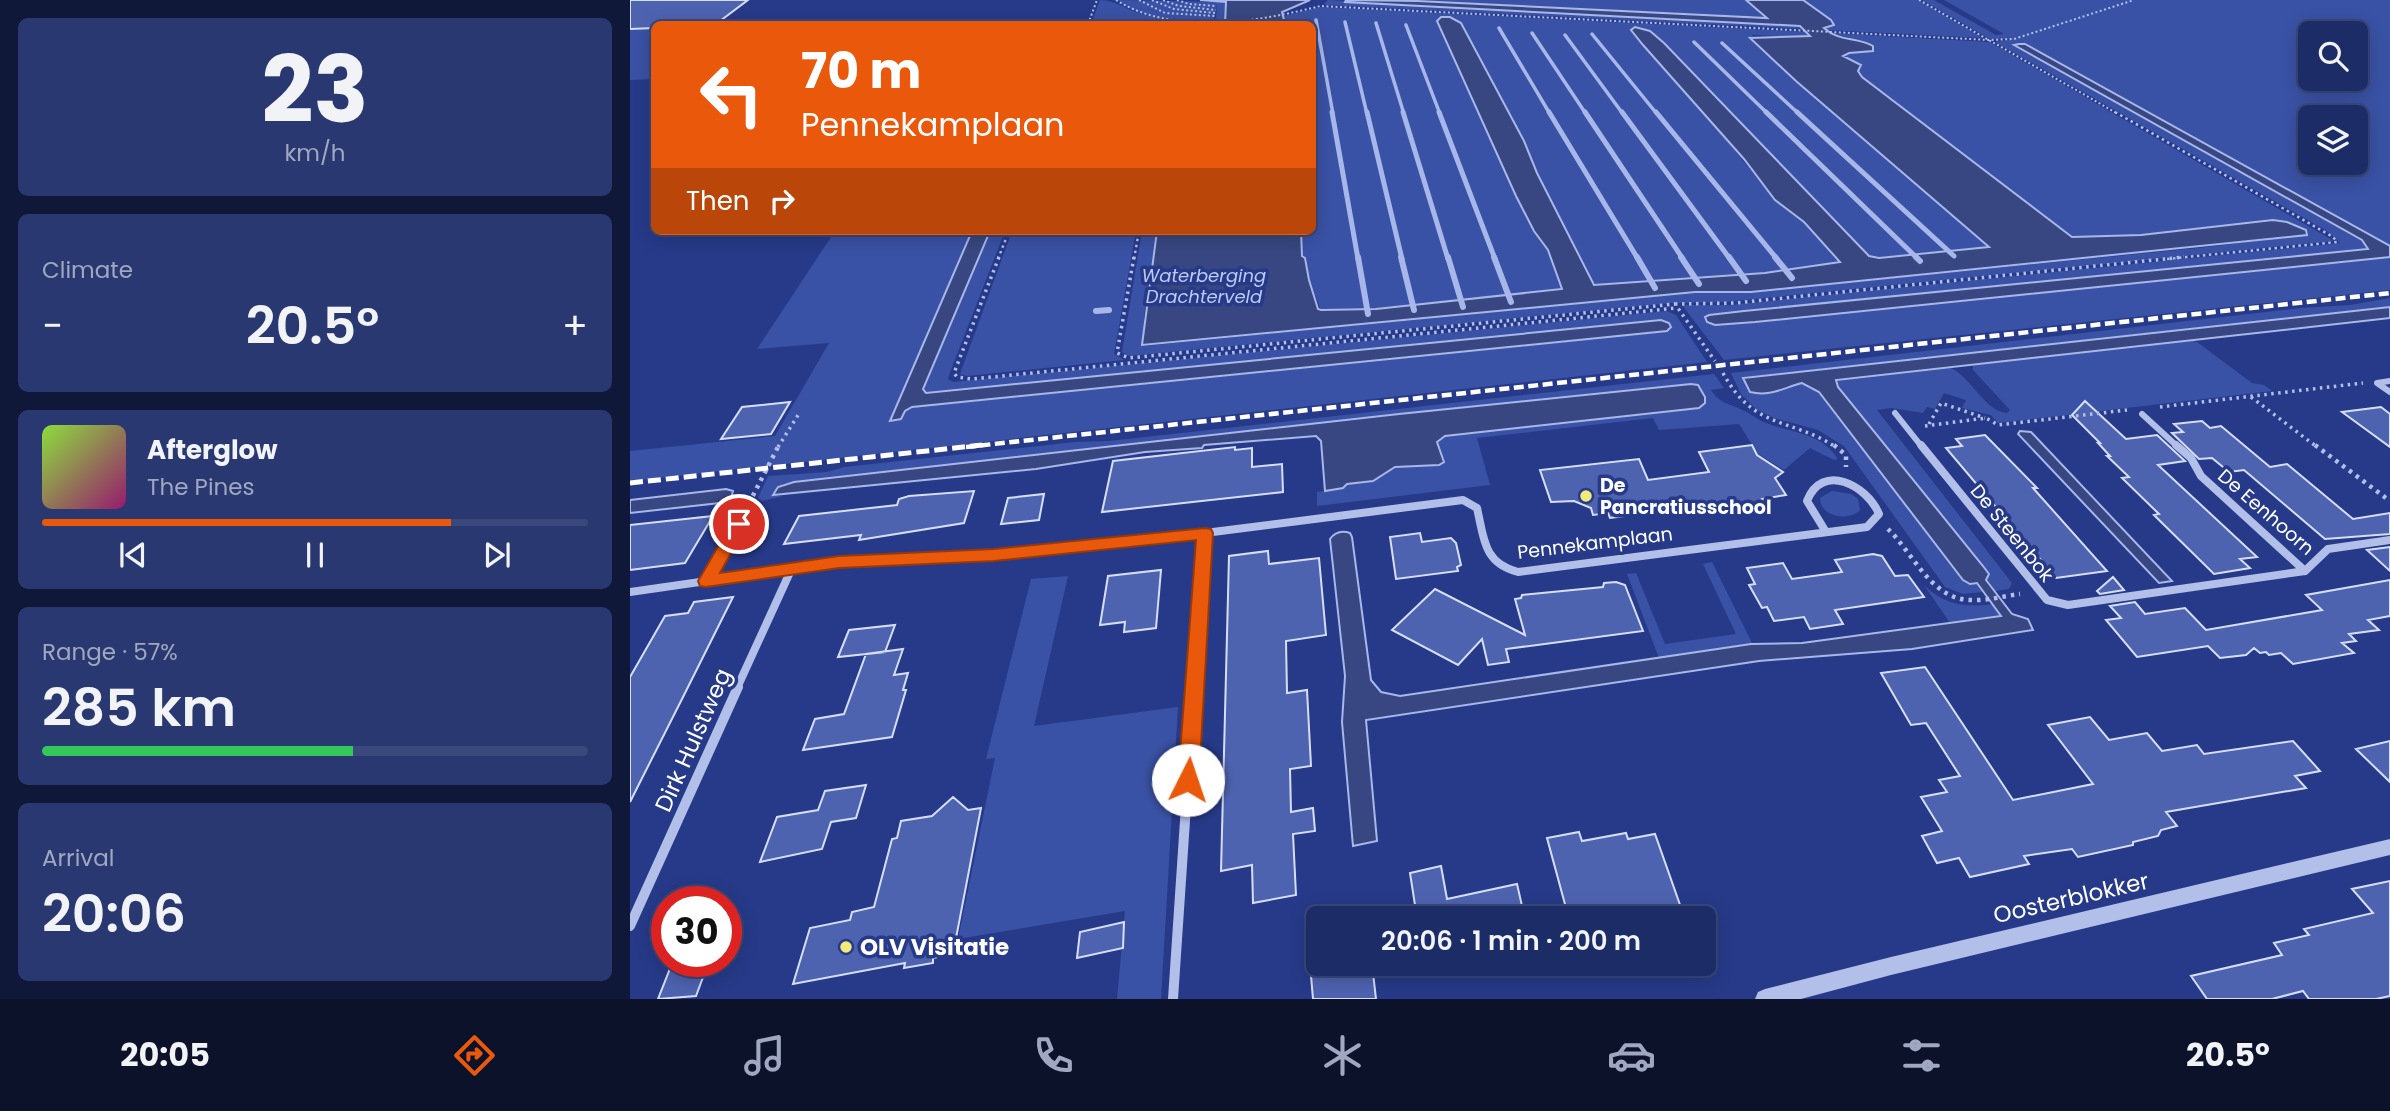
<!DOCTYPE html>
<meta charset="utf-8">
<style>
body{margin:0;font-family:Poppins,sans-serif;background:#293870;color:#f1f3f6;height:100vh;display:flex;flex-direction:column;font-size:26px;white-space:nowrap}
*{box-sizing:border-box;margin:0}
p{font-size:23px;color:#a0a7c0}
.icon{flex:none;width:38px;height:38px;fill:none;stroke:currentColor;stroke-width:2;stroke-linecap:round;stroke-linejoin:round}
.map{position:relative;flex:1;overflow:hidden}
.panel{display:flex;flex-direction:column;gap:18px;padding:18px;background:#0f1839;width:630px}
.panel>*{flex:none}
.guide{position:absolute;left:21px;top:21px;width:665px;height:214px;border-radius:10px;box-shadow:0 4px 18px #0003,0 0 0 2px #3a487b;background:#ea580c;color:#fff;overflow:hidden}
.buttons{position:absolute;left:1668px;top:21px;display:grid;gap:14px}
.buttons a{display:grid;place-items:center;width:70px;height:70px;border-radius:10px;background:#1c2c67;box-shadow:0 4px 18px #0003,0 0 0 2px #3a487b;font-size:35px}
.speed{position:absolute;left:21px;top:886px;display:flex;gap:14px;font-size:35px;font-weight:700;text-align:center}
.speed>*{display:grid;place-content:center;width:91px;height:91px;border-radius:50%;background:#1c2c67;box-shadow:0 4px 18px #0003,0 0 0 2px #3a487b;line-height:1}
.speed .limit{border:10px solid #d22;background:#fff;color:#111}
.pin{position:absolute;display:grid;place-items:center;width:60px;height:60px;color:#fff;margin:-30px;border:4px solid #fff;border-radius:50%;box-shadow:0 2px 7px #0007}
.me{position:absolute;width:77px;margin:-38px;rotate:4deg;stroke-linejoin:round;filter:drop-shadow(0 0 5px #0008)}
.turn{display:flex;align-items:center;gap:24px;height:147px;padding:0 35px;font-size:32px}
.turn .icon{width:91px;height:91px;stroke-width:2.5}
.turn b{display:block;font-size:49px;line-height:60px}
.then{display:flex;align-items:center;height:66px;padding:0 35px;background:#0003;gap:14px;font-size:26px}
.big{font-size:52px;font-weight:600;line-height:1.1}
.panel .widget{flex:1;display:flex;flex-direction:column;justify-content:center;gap:10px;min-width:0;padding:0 24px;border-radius:10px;background:#293870}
.panel .dial{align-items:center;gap:0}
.dial b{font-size:91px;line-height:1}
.song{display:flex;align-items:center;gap:21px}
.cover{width:84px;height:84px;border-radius:10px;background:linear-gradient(135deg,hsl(90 70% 55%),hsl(320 70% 35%))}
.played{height:7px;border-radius:4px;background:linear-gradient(90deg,#ea580c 75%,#3a487b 75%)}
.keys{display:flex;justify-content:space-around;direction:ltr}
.heat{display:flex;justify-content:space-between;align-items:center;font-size:38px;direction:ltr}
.charge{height:10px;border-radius:5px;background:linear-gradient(90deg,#34c759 57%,#3a487b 0)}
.trip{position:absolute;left:676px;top:906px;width:410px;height:70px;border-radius:10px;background:#1c2c67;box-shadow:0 4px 18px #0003,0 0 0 2px #3a487b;font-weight:600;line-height:70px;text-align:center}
.dock{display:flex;height:112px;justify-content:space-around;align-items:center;background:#0b1229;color:#a0a7c0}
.dock .icon{width:49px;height:49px}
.dock .active{color:#ea580c}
.dock b{font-size:32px;color:#f1f3f6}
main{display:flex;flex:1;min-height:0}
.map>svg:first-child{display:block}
.green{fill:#3a52a5;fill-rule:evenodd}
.water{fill:#384781;stroke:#a7b7ea;stroke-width:2}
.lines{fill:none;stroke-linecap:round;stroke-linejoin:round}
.stream-far2{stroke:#a7b7ea;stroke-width:3.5}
.stream-far1{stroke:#a7b7ea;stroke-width:5}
.stream{stroke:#a7b7ea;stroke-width:6}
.building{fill:#4e63b0;stroke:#d6def7;stroke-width:2}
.path-far3{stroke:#b2bfe9;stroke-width:2;stroke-dasharray:2 2.5;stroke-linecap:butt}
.path-far2{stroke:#b2bfe9;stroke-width:2.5;stroke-dasharray:2.5 3.5;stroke-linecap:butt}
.path-far1{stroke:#b2bfe9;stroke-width:3.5;stroke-dasharray:2.5 4.5;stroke-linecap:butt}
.path{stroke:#b2bfe9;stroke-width:4.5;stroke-dasharray:3.5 5;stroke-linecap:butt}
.minor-far2{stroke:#b2bfe9;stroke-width:6}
.minor-far1{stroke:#b2bfe9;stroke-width:8}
.minor{stroke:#b2bfe9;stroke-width:10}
.tertiary{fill:#b2bfe9;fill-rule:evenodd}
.rail-far1{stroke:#fff;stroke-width:4.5;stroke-dasharray:10 4.5;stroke-linecap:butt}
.rail{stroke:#fff;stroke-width:5;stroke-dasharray:13 5;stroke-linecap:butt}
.route{fill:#ea580c;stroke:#983908;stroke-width:2}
.poi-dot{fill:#f2eb77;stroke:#263a89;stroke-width:2.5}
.labels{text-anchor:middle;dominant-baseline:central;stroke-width:7;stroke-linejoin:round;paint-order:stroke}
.far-water-label{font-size:18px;font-style:italic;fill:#becaf0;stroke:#263a89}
.poi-label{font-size:19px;font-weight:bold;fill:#fff;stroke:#263a89;text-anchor:start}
.street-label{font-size:19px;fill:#fff;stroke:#263a89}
.near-street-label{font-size:23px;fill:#fff;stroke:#263a89}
.near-poi-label{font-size:23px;font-weight:bold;fill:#fff;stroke:#263a89;text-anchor:start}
</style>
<main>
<section class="panel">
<div class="widget dial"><b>23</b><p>km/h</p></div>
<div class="widget"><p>Climate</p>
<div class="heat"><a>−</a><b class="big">20.5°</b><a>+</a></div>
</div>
<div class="widget">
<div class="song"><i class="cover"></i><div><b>Afterglow</b><p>The Pines</p></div></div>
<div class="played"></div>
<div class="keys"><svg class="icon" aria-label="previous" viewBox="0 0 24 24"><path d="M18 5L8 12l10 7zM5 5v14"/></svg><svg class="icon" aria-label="pause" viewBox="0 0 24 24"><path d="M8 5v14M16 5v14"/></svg><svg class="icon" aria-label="next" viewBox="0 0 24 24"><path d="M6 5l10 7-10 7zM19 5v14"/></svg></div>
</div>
<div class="widget"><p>Range · 57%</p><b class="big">285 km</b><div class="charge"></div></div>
<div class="widget"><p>Arrival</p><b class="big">20:06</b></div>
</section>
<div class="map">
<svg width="1760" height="999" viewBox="0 0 1760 999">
<rect width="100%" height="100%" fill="#263a89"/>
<!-- green -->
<path class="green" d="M470,0C486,0 496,10 512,14C534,19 556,20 579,22L581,24H461Z
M488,0L595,2V20H586L587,4L584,20H580C552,19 509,21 488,0Z
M698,0L1163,25L1174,29L696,5L694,4Z
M770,0H1115L1138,17Z
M1173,0H1288L1353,38L1195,30L1194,27L1203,25L1201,20Z
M1292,0H1304L1366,35L1374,34L1314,0H1760V246L1395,44L1385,45L1732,240L1738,249L1114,311L1075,317L1079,323L1125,322L1760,257V290L1094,360L1052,305H1100L1710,243L1697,231L1365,42L1383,39H1360ZM1680,33H1726V79H1680ZM1680,117H1726V163H1680Z
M690,7L1178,32L1180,35L1175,37L1122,35L1128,47L1359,247L1249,258L1239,256L1034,43L1020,31L1005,27L1145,200L1174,222L1210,262L1135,273L964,285L907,174L894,141L831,23L814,17L807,22L886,196L904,231L918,250L932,289L746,309L691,310L679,280L676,258L672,256L671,231H682V24H655L654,16Z
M24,28V79L0,80V30Z
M1199,33L1360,42L1704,241L1094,302L1041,303L499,356L492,352L512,231H527L514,317V346L1066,292H1121L1569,248L1677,235L1675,230L1655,221L1643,220L1511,235L1442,237L1275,112C1266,97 1248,91 1235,80C1227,73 1223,60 1212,56L1218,53L1243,51L1239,44Z
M205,231H342L327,265L275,411L282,407L1037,331L1041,327L1039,323L1031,320L296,393L293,389L360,231H375L319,375L318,379L323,382L1037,311L1046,315L1077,362L0,481V451L145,436L199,343L127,349Z
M382,231H506L484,354L494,360L337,376L330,374Z
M1760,298V307L1115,377L1139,394L1172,383L1189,392L1333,580L1340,584L1347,583L1353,592L1333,594L1315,587L1214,446L1188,430L1144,418L1126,409L1111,394L1101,373L1671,308L1720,305Z
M1558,340L1567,342L1622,383L1634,385L1642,391L1368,423L1361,415L1332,408L1336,400L1314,393L1305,409L1297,407L1293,413L1261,408L1247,410L1382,583L1379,589L1365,591L1356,580L1359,574L1206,383L1211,378L1321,368C1342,378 1354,411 1377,413L1380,410L1343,370V365Z
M1084,374L1094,388L1081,390C1090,404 1099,403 1112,410C1121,413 1127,420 1136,423C1163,433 1192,433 1208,459L1204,460L1180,448L1154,470L1128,454L1109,424L1029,430L1023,418L847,438L860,485L687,506V492L706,490L717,484L737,482L765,467L809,465L814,462L807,442L815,436L852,432L1061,384L769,414L164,482L153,484L145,496H153L132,501L128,498L138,476L197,472L214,467L445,442L479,441Z
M1202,491L1221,494L1228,499L1230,510C1219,522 1190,517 1190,498Z
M1082,562L1123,645L1029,658L997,574L1006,573L1035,644L1106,634L1073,564Z
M438,576L404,726L548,707L531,999H487L495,911L328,939L365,758L356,759L401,579Z
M1294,585C1314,605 1336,608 1363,604L1371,616L1320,623Z"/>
<!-- water -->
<path class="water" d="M570,0H680L652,12L655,24H595L596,2Z
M716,0L787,1L1137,18L1116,0H1173L1201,20L1204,25L1194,28C1209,42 1227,37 1243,46V51L1219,53L1213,56L1231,65L1228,71L1232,77L1442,237L1511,235L1643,220L1657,222L1676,230L1677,235L1121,292H1065L512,345L527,231H671L672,256L675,258L679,280L688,309L691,310L746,309L932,289L918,250L904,231L886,196L807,21L811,17H820L831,23L894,141L907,173L964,285L1135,273L1210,262L1174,222L1145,200L1114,159L1013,45L1001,30L1005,27L1020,31L1034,43L1239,256L1249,258L1359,247L1166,81L1120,38L1180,36L1170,26L715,2Z
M1389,44H1395L1760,246V257L1125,322L1085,325L1077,322L1075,317L1079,315L1114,311L1738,249L1732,240L1384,45Z
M342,231H360L293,389L296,393L1031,320L1039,323L1041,327L1037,331L282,407L275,411L271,419L260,421Z
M1760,307V318L1206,380L1208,387L1353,566L1359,574L1356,580L1382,614L1398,619L1403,630L1282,649L1129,661L736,720L747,841L723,846L712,722L715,676L700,539C705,532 711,530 720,533L722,537L741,680L751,692L770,696L1121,644L1172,643L1371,616L1347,583L1340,584L1333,580L1189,392L1172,383C1153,388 1140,397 1120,392L1113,378Z
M1061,384L1068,385L1075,397V403L1069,408L815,436L807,442L814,462L809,465L765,467L743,481L717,484L713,488L695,491L691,441L686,436L574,445L572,448L515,452L406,469L143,495L148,487L164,482L769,414Z
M1390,431L1401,432L1542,581L1529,583L1388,434Z
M96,489L103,491L101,498L90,503L0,513V500Z"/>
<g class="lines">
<!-- stream-far2 -->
<path class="stream-far2" d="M686,20L703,114
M715,22L737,114
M746,23L774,114
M776,25L810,114
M869,28L920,114
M902,33L956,114
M962,34L1027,114
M935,35L993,114
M1064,42L1138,114
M1092,43L1169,114"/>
<!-- stream-far1 -->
<path class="stream-far1" d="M702,112L728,259
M737,112L772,259
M773,112L818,259
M809,112L865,259
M919,112L1008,259
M955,112L1053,259
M992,112L1100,259
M1026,112L1147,259
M1136,112L1288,259
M1167,112L1324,256"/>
<!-- stream -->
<path class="stream" d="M728,257L738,314
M771,257L784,310
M818,257L833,307
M864,257L881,302
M1007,257L1025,288
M1051,257L1069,284
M1099,257L1116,281
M1145,257L1162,278
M1286,257L1290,261
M466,311L479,310"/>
</g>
<!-- building -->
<path class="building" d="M0,0H118L86,24H24V28L0,29Z
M1455,401L1496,439L1527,435L1555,461L1528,465L1627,557L1610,559L1620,568L1584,574L1524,515L1529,514L1492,478L1499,477L1477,456H1480L1468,443H1470L1442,415Z
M160,402L141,434L91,439L112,407Z
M1751,407L1760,414V447L1712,412Z
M1572,421L1580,428L1591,426L1640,467L1657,464L1723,519L1760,513V534L1695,539L1614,470L1599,472L1582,458L1569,459L1542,433L1553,432L1544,424Z
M1355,435L1407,488H1403L1477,571L1426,578L1316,448L1332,446L1326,439Z
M1122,445L1127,455L1153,472L1145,478L1156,495L1132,499L1134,503L1069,511L1067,507L980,518L978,513L963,515L961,508L944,501L921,502L910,470L1009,459L1018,480L1079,472L1069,452Z
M605,447V450L622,448V467L652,464L653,492L472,512L483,461Z
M344,491L334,523L229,540L231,535L154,544L169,516L267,505L269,499L279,496Z
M414,494L409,520L371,524L378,498Z
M83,516L55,563L0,570V525Z
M790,533L792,542L821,538L826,543L831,565L827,567L828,571L766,579L760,537Z
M1760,547V571L1737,550Z
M638,551L639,564L689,558L696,635L656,641L657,693L677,690L681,766L660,769L661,812L683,808L685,831L663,834L666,895L623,903L622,865L591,871L599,556Z
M1243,554L1252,556L1265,576L1278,575L1294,597L1205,610L1213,624L1180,629L1174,617L1144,621L1137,607L1132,608L1119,585L1125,584L1117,568L1153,563L1162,579L1212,572L1205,560Z
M531,570L526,628L494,632L495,622L470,625L478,576Z
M1483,577L1494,590L1470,594L1467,591Z
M1760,580V616L1738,620L1749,630L1719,634L1726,641L1712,643L1724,653L1663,664L1651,653L1639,655L1636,652L1630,653L1624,648L1616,655L1590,658L1578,646L1507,657L1476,620L1491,618L1480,606L1505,602L1515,614L1555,608L1576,630L1692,610L1676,595Z
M986,582L995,585L1013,631L876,649L879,662L858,665L852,639L828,665L762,630L805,589L895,635L885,599L891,598L892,595L973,587L974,583Z
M103,597L52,699L0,802V677L35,616L58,613L64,602Z
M265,625L255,652L208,657L219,630Z
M273,649L264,675L278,673L273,690H276L262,737L173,750L185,719L214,714L236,654Z
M1295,667L1383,800L1463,784L1418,725L1460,717L1479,740L1517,733L1532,751L1567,745L1574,754L1663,741L1690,771L1665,776L1676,788L1536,812L1547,826L1531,830L1528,836L1503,842V845L1448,857L1442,849L1394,856L1399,864L1340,877L1329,858L1307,863L1292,836L1312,831L1291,797L1317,792L1309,780L1330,776L1296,723L1281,725L1251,673Z
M1760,741V782L1726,749Z
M236,785L226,818L201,822L192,849L130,862L147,817L188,810L195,791Z
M323,797L338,810L351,808L323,954L303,958V963L274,968L275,963L163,984L180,928L220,920L222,912L244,907L262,839L267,838L271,821L302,816Z
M949,832L952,841L996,833L998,839L1025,834L1055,919H939L917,838Z
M811,866L817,899L887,884L895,919H770L769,908L785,905L780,873Z
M1760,881V996L1746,999H1679L1673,991L1642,999H1577L1561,976L1652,955L1644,943L1679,935L1674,929L1743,913L1722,889Z
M494,922L493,948L447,958L450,932Z
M43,961H79L66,996L28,999Z
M680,964H742L746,999H683Z"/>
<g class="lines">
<!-- path-far3 -->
<path class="path-far3" d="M486,0C543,36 628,22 690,6L1359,40L1384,39L1504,0
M509,0L535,13L585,16
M522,0L544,9L585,13
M533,0L549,6L586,10
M547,0L559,4L586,6
M1289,0L1488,114
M458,24L467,0"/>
<!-- path-far2 -->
<path class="path-far2" d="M1485,112L1703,237L1707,242L1537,259
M368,259L379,231
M504,259L509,231"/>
<!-- path-far1 -->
<path class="path-far1" d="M369,257L324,373L327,377L342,379L1047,308
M504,257L487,353L499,358L1045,304L1085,361
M1045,304L1105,303L1554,257
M1093,373C1124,430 1159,417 1206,447
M1621,397L1687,447
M1530,407L1733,383
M1299,424L1311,403L1355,418
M1295,426L1356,418L1368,425L1497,410
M148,447L170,412"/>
<!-- path -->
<path class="path" d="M1204,445L1216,455V467
M1685,445L1760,501
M115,511L149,445
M1258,529C1283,553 1301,599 1340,600C1357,601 1374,596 1390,594"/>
<!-- minor-far2 -->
<path class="minor-far2" d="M1760,381L1747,383L1760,392
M1265,413L1292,447
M1512,414L1548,447"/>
<!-- minor-far1 -->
<path class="minor-far1" d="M1291,445L1417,600L1438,605L1675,571
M1546,445L1561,458L1571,476L1675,571
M1675,571L1698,549L1760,540
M76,581L109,525
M0,592L209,562L364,555L575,533L833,500L847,508C854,538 853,563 888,572L1237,527L1249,514C1237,485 1192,462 1177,501L1196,532
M107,688L161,570
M564,688L575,533"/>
<!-- minor -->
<path class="minor" d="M0,926L108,687
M543,999L564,687"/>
<!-- tertiary -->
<path class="tertiary" d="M1760,839V855L1261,975L1171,999H1125L1128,992L1135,989L1261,957Z"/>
<!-- rail-far1 -->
<path class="rail-far1" d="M336,447L1760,293"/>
<!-- rail -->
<path class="rail" d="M0,483L352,445"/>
</g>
<!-- route -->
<path class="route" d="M109,519L117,524L90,573L209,556L364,549L575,528L581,529L583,533L569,780L565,786L558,789L551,786L548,780L566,540L364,561L209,568L76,587L70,586L68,581L101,524Z"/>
<!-- markers -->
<g class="poi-dot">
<circle cx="956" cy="496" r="7"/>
<circle cx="216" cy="947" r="7"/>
</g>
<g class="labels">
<!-- far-water labels -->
<g class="far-water-label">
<text x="574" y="275">Waterberging<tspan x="574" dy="21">Drachterveld</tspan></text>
</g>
<!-- poi labels -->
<g class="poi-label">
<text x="970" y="485">De<tspan x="970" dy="22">Pancratiusschool</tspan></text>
</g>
<!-- street labels -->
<g class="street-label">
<text transform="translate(1636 512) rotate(41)">De Eenhoorn</text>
<text transform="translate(1382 533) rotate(51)">De Steenbok</text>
<text transform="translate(965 543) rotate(-7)">Pennekamplaan</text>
</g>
<!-- near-street labels -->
<g class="near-street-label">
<text transform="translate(63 740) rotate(-66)">Dirk Hulstweg</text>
<text transform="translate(1441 898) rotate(-13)">Oosterblokker</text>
</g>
<!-- near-poi labels -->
<g class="near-poi-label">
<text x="230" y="947">OLV Visitatie</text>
</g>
</g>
</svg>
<div class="buttons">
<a><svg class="icon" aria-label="search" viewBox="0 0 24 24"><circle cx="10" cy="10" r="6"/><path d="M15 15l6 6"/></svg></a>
<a><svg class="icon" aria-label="layers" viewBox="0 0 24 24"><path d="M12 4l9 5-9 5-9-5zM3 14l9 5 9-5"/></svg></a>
</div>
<div class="speed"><div class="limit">30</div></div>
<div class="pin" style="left:109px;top:524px;background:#d93025"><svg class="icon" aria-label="arrive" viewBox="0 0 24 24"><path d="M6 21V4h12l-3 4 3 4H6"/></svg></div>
<svg class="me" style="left:558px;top:780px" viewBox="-20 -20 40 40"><circle r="19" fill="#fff"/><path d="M0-13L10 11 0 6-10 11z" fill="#ea580c"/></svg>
<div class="trip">20:06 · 1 min · 200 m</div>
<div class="guide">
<div class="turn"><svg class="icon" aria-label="left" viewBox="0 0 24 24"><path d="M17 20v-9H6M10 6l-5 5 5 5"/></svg><div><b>70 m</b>Pennekamplaan</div></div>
<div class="then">Then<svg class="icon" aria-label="right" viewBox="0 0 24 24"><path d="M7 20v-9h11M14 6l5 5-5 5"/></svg></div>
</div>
</div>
</main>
<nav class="dock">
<b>20:05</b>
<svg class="icon active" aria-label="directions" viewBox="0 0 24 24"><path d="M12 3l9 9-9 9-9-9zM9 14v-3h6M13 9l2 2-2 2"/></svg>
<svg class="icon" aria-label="music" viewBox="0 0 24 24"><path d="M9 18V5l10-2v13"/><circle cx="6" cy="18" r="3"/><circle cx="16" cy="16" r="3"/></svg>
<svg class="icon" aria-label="phone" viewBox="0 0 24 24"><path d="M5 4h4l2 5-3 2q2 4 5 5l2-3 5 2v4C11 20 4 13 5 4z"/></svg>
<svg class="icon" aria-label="climate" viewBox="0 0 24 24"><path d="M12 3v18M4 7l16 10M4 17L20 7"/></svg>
<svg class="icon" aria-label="car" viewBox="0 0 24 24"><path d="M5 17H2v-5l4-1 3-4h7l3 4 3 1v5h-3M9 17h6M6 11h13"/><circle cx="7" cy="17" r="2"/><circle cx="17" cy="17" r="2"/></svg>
<svg class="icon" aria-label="filters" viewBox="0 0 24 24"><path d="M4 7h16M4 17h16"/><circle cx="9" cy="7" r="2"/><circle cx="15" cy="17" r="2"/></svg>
<b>20.5°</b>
</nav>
